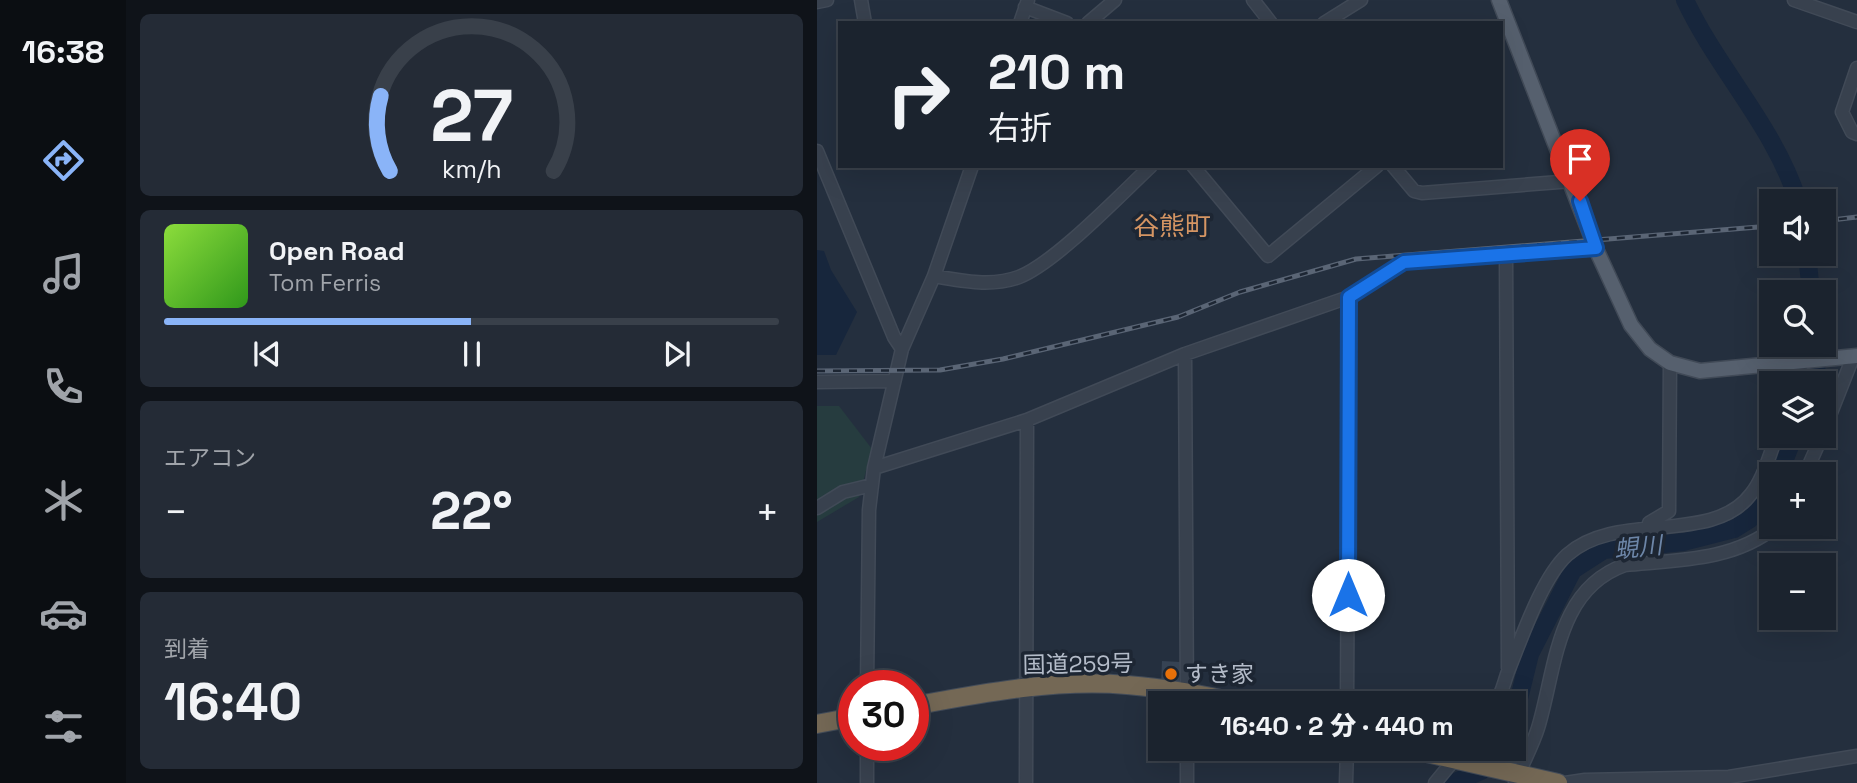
<!DOCTYPE html>
<html lang="ja">
<meta charset="utf-8">
<style>
body{margin:0;font-family:"Space Grotesk","Noto Sans JP",sans-serif;background:#242b36;color:#f1f3f6;height:100vh;display:flex;flex-direction:column;font-size:26px;white-space:nowrap}
*{box-sizing:border-box;margin:0}
p{font-size:23px;color:#a0a4aa}
.icon{flex:none;width:38px;height:38px;fill:none;stroke:currentColor;stroke-width:2;stroke-linecap:round;stroke-linejoin:round}
.map{position:relative;flex:1;overflow:hidden}
.details{display:flex;flex-direction:column;gap:14px;padding:14px;background:#0f1319;width:691px}
.details>*{flex:none}
.top-card{position:absolute;left:21px;top:21px;width:665px;height:147px;border-radius:0px;box-shadow:0 7px 28px #0002,0 0 0 2px #39404a;background:#1b232e;color:#f1f3f6;overflow:hidden}
.controls{position:absolute;left:942px;top:189px;display:grid;gap:14px}
.controls a{display:grid;place-items:center;width:77px;height:77px;border-radius:0px;background:#1b232e;box-shadow:0 7px 28px #0002,0 0 0 2px #39404a;font-size:35px}
.speed{position:absolute;left:21px;top:670px;display:flex;gap:14px;font-size:35px;font-weight:700;text-align:center}
.speed>*{display:grid;place-content:center;width:91px;height:91px;border-radius:50%;background:#1b232e;box-shadow:0 7px 28px #0002,0 0 0 2px #39404a;line-height:1}
.speed .limit{border:10px solid #d22;background:#fff;color:#111}
.pin{position:absolute;display:grid;place-items:center;width:60px;height:60px;color:#fff;margin:-72px -30px;border-radius:50% 50% 50% 0;rotate:-45deg;box-shadow:0 0 7px #0007}
.pin .icon{rotate:45deg}
.me{position:absolute;width:77px;margin:-38px;rotate:0deg;stroke-linejoin:round;filter:drop-shadow(0 0 5px #0008)}
.turn{display:flex;align-items:center;gap:24px;height:147px;padding:0 35px;font-size:32px}
.turn .icon{width:91px;height:91px;stroke-width:2.5}
.turn b{display:block;font-size:49px;line-height:60px}
.big{font-size:52px;font-weight:800;line-height:1.1}
.details .tile{flex:1;display:flex;flex-direction:column;justify-content:center;gap:10px;min-width:0;padding:0 24px;border-radius:10px;background:#242b36}
.details .dial{align-items:center;gap:0}
.dial svg{height:182px;overflow:visible;fill:none;stroke:#39404a;stroke-width:7;stroke-linecap:round;text-anchor:middle}
.dial text{fill:#f1f3f6;stroke:none}
.song{display:flex;align-items:center;gap:21px}
.cover{width:84px;height:84px;border-radius:10px;background:linear-gradient(135deg,hsl(90 70% 55%),hsl(110 70% 35%))}
.played{height:7px;border-radius:4px;background:linear-gradient(90deg,#8ab4f8 50%,#39404a 50%)}
.keys{display:flex;justify-content:space-around;direction:ltr}
.heat{display:flex;justify-content:space-between;align-items:center;font-size:38px;direction:ltr}
.trip{position:absolute;left:331px;top:691px;width:378px;height:70px;border-radius:0px;background:#1b232e;box-shadow:0 7px 28px #0002,0 0 0 2px #39404a;font-weight:800;line-height:70px;text-align:center}
main{display:flex;flex:1;min-height:0}
.menu{display:flex;flex-direction:column;width:126px;justify-content:space-around;align-items:center;background:#0b0e12;color:#a0a4aa}
.menu .icon{width:49px;height:49px}
.menu .active{color:#8ab4f8}
.menu b{font-size:32px;color:#f1f3f6}
.map>svg:first-child{display:block}
.green{fill:#263c3f}
.water{fill:#17263c}
.lines{fill:none;stroke-linecap:round;stroke-linejoin:round}
.river{stroke:#17263c;stroke-width:18}
.building{fill:#364354}
.minor-casing{stroke:#414a57;stroke-width:15}
.major-casing{stroke:#414a57;stroke-width:17}
.highway-casing{stroke:#434c59;stroke-width:20}
.minor{stroke:#38414e;stroke-width:12}
.major{stroke:#56606e;stroke-width:14}
.highway{stroke:#746855;stroke-width:18}
.rail-casing{stroke:#5a6575;stroke-width:5}
.rail{stroke:#1d2633;stroke-width:2.5;stroke-dasharray:8;stroke-linecap:butt}
.route-casing{stroke:#114b97;stroke-width:18}
.route{stroke:#1a73e8;stroke-width:12}
.food-dot{fill:#e8710a;stroke:#1d2633;stroke-width:2.5}
.labels{text-anchor:middle;dominant-baseline:central;stroke-width:7;stroke-linejoin:round;paint-order:stroke}
.street-label{font-size:23px;fill:#b4bcc9;stroke:#1d2633}
.poi-label{font-size:23px;fill:#b4bcc9;stroke:#1d2633;text-anchor:start}
.water-label{font-size:24px;font-style:italic;fill:#6d86a8;stroke:#1d2633}
.quarter-label{font-size:26px;fill:#d59563;stroke:#1d2633}
</style>
<main>
<nav class="menu">
<b>16:38</b>
<svg class="icon active" aria-label="directions" viewBox="0 0 24 24"><path d="M12 3l9 9-9 9-9-9zM9 14v-3h6M13 9l2 2-2 2"/></svg>
<svg class="icon" aria-label="music" viewBox="0 0 24 24"><path d="M9 18V5l10-2v13"/><circle cx="6" cy="18" r="3"/><circle cx="16" cy="16" r="3"/></svg>
<svg class="icon" aria-label="phone" viewBox="0 0 24 24"><path d="M5 4h4l2 5-3 2q2 4 5 5l2-3 5 2v4C11 20 4 13 5 4z"/></svg>
<svg class="icon" aria-label="climate" viewBox="0 0 24 24"><path d="M12 3v18M4 7l16 10M4 17L20 7"/></svg>
<svg class="icon" aria-label="car" viewBox="0 0 24 24"><path d="M5 17H2v-5l4-1 3-4h7l3 4 3 1v5h-3M9 17h6M6 11h13"/><circle cx="7" cy="17" r="2"/><circle cx="17" cy="17" r="2"/></svg>
<svg class="icon" aria-label="filters" viewBox="0 0 24 24"><path d="M4 7h16M4 17h16"/><circle cx="9" cy="7" r="2"/><circle cx="15" cy="17" r="2"/></svg>
</nav>
<section class="details">
<div class="tile dial"><svg viewBox="0 0 100 80">
<path d="M14 69A42 42 0 1 1 86 69"/>
<path d="M14 69A42 42 0 0 1 10 36" stroke="#8ab4f8"/>
<text x="50" y="56" font-size="32" font-weight="700">27</text>
<text x="50" y="72" font-size="11">km/h</text>
</svg></div>
<div class="tile">
<div class="song"><i class="cover"></i><div><b>Open Road</b><p>Tom Ferris</p></div></div>
<div class="played"></div>
<div class="keys"><svg class="icon" aria-label="previous" viewBox="0 0 24 24"><path d="M18 5L8 12l10 7zM5 5v14"/></svg><svg class="icon" aria-label="pause" viewBox="0 0 24 24"><path d="M8 5v14M16 5v14"/></svg><svg class="icon" aria-label="next" viewBox="0 0 24 24"><path d="M6 5l10 7-10 7zM19 5v14"/></svg></div>
</div>
<div class="tile"><p>エアコン</p>
<div class="heat"><a>−</a><b class="big">22°</b><a>+</a></div>
</div>
<div class="tile"><p>到着</p><b class="big">16:40</b></div>
</section>
<div class="map">
<svg width="1040" height="783" viewBox="0 0 1040 783">
<rect width="100%" height="100%" fill="#242f3e"/>
<!-- green -->
<path class="green" d="M0,406H22L55,449L42,497L0,522Z"/>
<!-- water -->
<path class="water" d="M0,250L7,251L14,270L40,312L19,355H0Z"/>
<g class="lines">
<!-- river -->
<path class="river" d="M868,0C901,70 957,126 981,201
M990,254L994,292
M999,383L1000,345
M962,474L977,436
M696,723L713,654L756,570L787,550L866,542L917,529L933,519L954,491
M636,783L664,771L683,749"/>
</g>
<!-- building -->
<path class="building" d="M345,661L363,662L362,687L344,686Z"/>
<g class="lines">
<!-- minor casing -->
<g class="minor-casing">
<path id="minor" d="M44,0L48,23
M436,0L454,23
M977,0L1040,22
M0,2L10,0
M208,7L250,23
M203,23L211,0
M271,23L298,0
M507,23L544,0
M1040,68L1025,112L1035,132L1040,134
M0,151L77,337L85,349
M376,166L451,256L560,166
M576,166L597,191L605,193L755,181
M689,255L691,668
M117,276C145,281 175,287 202,277C238,263 303,195 334,166
M368,354L370,704
M0,382L77,381
M978,383L985,364
M1006,433L1036,357
M57,468L210,420L368,354L532,297L587,262L779,249
M988,474L1005,436
M0,508L26,492L55,485
M832,523L852,511L853,363
M50,686L52,510L57,468L85,349L117,276L155,166
M530,704L532,297
M678,704C686,692 687,681 692,669C705,637 725,578 750,555C800,510 895,546 934,494C947,478 952,455 960,436
M50,783V746
M209,783L210,420
M370,783V749
M529,783L530,749
M618,783L646,749
M698,783C705,764 715,747 721,728C739,669 739,589 808,565C859,560 917,561 958,527
M748,783L768,780L912,777L1040,756"/>
</g>
<!-- major casing -->
<g class="major-casing">
<path id="major" d="M682,0L779,249L814,325L833,349L853,363L883,371L1040,356"/>
</g>
<!-- highway casing -->
<g class="highway-casing">
<path id="highway" d="M96,706C166,693 238,679 310,685C349,688 388,695 426,704
M0,724L37,717
M592,749L741,783"/>
</g>
<!-- minor -->
<use href="#minor" class="minor"/>
<!-- major -->
<use href="#major" class="major"/>
<!-- highway -->
<use href="#highway" class="highway"/>
<!-- rail casing -->
<g class="rail-casing">
<path id="rail" d="M1006,221L1040,217
M0,371L123,370L186,359L361,317L423,292L539,259L954,226"/>
</g>
<!-- rail -->
<use href="#rail" class="rail"/>
</g>
<g class="lines">
<!-- route casing -->
<g class="route-casing">
<path id="route" d="M531,595L532,297L587,262L779,248L763,201"/>
</g>
<!-- route -->
<use href="#route" class="route"/>
</g>
<!-- markers -->
<circle class="food-dot" cx="354" cy="674" r="7"/>
<g class="labels">
<!-- street labels -->
<g class="street-label">
<text transform="translate(261 664) rotate(-1)">国道259号</text>
</g>
<!-- poi labels -->
<g class="poi-label">
<text x="368" y="674">すき家</text>
</g>
<!-- water labels -->
<g class="water-label">
<text transform="translate(821 547) rotate(-6)">蜆川</text>
</g>
<!-- quarter labels -->
<g class="quarter-label">
<text x="355" y="226">谷熊町</text>
</g>
</g>
</svg>
<div class="controls">
<a><svg class="icon" aria-label="sound" viewBox="0 0 24 24"><path d="M4 9h4l5-4v14l-5-4H4zM17 9q2 3 0 6"/></svg></a>
<a><svg class="icon" aria-label="search" viewBox="0 0 24 24"><circle cx="10" cy="10" r="6"/><path d="M15 15l6 6"/></svg></a>
<a><svg class="icon" aria-label="layers" viewBox="0 0 24 24"><path d="M12 4l9 5-9 5-9-5zM3 14l9 5 9-5"/></svg></a>
<a>+</a>
<a>−</a>
</div>
<div class="speed"><div class="limit">30</div></div>
<div class="pin" style="left:763px;top:201px;background:#d93025"><svg class="icon" aria-label="arrive" viewBox="0 0 24 24"><path d="M6 21V4h12l-3 4 3 4H6"/></svg></div>
<svg class="me" style="left:531px;top:595px" viewBox="-20 -20 40 40"><circle r="19" fill="#fff"/><path d="M0-13L10 11 0 6-10 11z" fill="#1a73e8"/></svg>
<div class="trip">16:40 · 2 分 · 440 m</div>
<div class="top-card">
<div class="turn"><svg class="icon" aria-label="right" viewBox="0 0 24 24"><path d="M7 20v-9h11M14 6l5 5-5 5"/></svg><div><b>210 m</b>右折</div></div>
</div>
</div>
</main>
